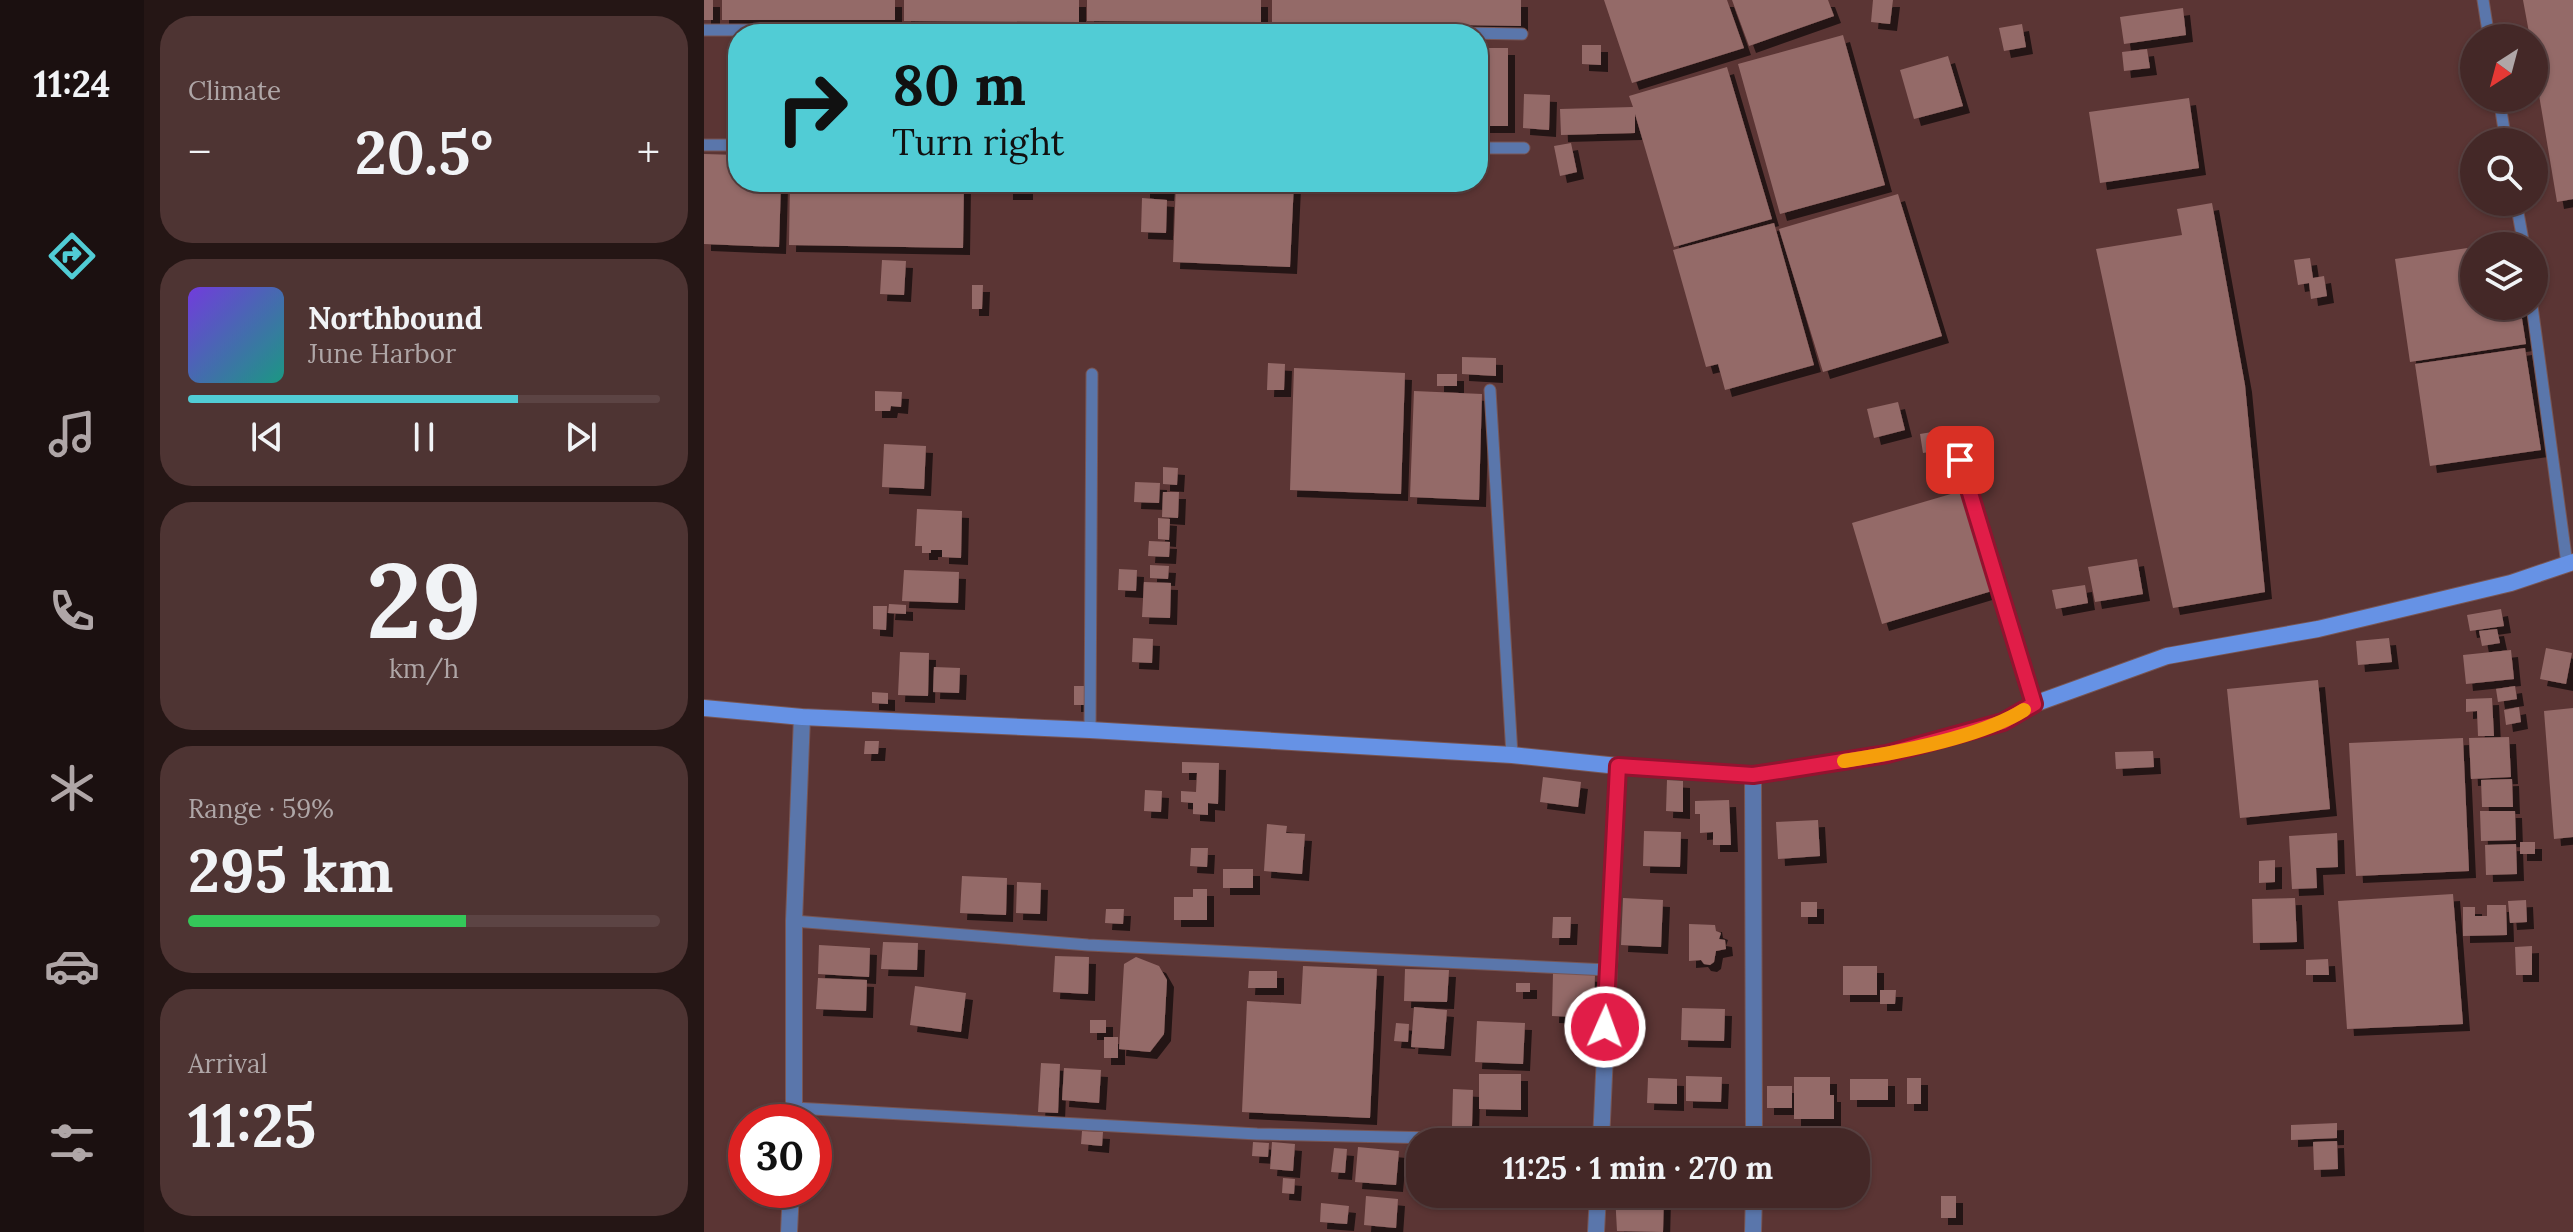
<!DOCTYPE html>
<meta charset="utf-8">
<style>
body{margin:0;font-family:Lora,serif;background:#4e3433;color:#f1f3f6;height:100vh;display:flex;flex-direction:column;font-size:30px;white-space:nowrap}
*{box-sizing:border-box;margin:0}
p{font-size:26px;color:#afa6a7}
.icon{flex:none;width:44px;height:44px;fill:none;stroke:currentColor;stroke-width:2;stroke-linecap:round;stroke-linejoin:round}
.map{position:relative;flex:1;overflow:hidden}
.drawer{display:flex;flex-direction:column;gap:16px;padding:16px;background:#251615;width:560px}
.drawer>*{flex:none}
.guide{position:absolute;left:24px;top:24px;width:760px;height:168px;border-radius:32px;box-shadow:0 2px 6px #0004,0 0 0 2px #5c4444;background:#51ccd5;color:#111;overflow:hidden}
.needle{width:52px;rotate:216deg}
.controls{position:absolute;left:1756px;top:24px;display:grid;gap:16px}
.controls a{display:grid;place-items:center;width:88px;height:88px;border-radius:50%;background:#442827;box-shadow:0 2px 6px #0004,0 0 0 2px #5c4444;font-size:40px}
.speed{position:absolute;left:24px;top:1104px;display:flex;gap:16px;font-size:40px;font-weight:700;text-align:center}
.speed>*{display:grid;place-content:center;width:104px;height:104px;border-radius:50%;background:#442827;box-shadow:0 2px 6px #0004,0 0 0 2px #5c4444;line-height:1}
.speed .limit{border:12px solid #d22;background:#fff;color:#111}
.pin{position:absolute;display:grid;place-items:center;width:68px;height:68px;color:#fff;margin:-34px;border-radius:16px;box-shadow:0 4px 12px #0006}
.me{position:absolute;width:88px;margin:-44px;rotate:2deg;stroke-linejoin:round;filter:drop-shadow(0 0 6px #0008)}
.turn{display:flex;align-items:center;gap:28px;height:168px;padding:0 32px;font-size:36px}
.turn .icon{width:104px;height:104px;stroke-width:2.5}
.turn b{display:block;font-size:56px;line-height:68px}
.big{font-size:60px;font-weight:700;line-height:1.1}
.drawer .widget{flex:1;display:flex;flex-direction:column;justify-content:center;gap:12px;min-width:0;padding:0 28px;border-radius:32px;background:#4e3433}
.drawer .dial{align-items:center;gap:0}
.dial b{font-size:104px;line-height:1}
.song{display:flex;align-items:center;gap:24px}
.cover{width:96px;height:96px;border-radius:12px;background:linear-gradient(135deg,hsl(260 70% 55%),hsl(170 70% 35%))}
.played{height:8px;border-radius:4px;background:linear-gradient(90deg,#51ccd5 70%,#5c4444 70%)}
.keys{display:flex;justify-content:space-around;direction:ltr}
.heat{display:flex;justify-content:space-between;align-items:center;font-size:44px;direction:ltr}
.charge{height:12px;border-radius:6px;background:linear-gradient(90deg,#34c759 59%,#5c4444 0)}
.trip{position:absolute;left:702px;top:1128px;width:464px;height:80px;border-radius:32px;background:#442827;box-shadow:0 2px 6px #0004,0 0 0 2px #5c4444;font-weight:700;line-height:80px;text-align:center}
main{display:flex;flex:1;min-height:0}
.tabs{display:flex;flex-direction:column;width:144px;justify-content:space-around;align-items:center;background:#1b1010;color:#afa6a7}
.tabs .icon{width:56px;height:56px}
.tabs .selected{color:#51ccd5}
.tabs b{font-size:36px;color:#f1f3f6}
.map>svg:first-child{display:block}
.building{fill:#946a68;filter:url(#shadow)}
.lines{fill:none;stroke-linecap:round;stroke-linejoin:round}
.lane-casing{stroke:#785553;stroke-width:13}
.street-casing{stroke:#785553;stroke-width:18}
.secondary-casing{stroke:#785553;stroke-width:18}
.lane{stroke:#5a76ab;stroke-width:11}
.street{stroke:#5a76ab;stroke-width:16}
.secondary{stroke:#6692e5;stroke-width:16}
.route-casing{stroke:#92132f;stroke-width:20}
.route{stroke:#e11d48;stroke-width:14}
.slow{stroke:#f59e0b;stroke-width:14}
</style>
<main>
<nav class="tabs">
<b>11:24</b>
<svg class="icon selected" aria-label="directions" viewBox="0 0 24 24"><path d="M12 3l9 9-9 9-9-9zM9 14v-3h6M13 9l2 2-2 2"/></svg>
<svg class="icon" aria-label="music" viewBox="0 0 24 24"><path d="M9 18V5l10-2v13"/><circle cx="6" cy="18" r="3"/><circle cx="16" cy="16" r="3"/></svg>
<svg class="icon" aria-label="phone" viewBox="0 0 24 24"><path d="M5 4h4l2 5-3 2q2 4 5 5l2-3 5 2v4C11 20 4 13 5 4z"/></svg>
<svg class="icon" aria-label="climate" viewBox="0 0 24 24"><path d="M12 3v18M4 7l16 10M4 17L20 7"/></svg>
<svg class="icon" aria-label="car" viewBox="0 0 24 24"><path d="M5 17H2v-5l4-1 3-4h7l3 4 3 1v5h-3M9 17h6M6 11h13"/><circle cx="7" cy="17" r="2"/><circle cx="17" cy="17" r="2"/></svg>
<svg class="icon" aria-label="filters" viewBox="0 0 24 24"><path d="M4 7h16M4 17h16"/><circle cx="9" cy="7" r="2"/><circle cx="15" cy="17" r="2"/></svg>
</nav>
<section class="drawer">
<div class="widget"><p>Climate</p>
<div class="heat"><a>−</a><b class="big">20.5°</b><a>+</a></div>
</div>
<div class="widget">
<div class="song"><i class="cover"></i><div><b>Northbound</b><p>June Harbor</p></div></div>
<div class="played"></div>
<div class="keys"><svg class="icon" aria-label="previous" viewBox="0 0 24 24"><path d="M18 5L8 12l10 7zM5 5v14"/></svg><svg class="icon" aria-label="pause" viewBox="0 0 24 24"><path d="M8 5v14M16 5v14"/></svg><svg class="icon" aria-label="next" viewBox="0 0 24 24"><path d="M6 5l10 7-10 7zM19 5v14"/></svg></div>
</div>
<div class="widget dial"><b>29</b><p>km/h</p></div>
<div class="widget"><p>Range · 59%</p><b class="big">295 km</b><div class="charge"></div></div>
<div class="widget"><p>Arrival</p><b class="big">11:25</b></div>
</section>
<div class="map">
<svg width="1869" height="1232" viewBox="0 0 1869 1232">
<defs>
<filter id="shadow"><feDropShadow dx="7" dy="7" stdDeviation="0" flood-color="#0009"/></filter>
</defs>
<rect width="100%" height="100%" fill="#5b3534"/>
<!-- building -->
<path class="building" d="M0,0H9V20H0Z
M18,0H191V20H18Z
M200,0H375V22L200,21Z
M383,0H557V22L383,21Z
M568,0H817V26L568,22Z
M900,0H1023L1040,48L928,83Z
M1028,0H1124L1130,16L1045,46Z
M1169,0H1189L1186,24L1167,22Z
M1819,0H1869V199L1853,202L1830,65V38H1826Z
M1479,8L1482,35L1420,44L1416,17Z
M1318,24L1322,47L1300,51L1295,28Z
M1139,35L1181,185L1076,214L1034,64Z
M878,45H897V65L878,64Z
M774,48H804V126H774Z
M1443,49L1446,68L1420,71L1418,52Z
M1244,56L1259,106L1210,119L1196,70Z
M1023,67L1068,219L970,247L931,114V133L857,135L856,109L929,107L925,96Z
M820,94L846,95L845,130L819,128Z
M1485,98L1495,168L1396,183L1385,112Z
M867,143L873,172L856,176L850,146Z
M0,154L34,155V182H77L75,247L0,244Z
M86,182H260L259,248L85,245Z
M302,182H334V186H322V193H302Z
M439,182H464L463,194L439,193Z
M472,182H590L586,267L469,262Z
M1194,194L1238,336L1119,372L1075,229Z
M438,198L463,200L462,233L437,232Z
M1508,203L1541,385L1561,592L1469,608L1392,249L1478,235L1473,209Z
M1070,223L1110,365L1021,390L1014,364L1002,367L969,250Z
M1770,247V306H1816L1822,344L1706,362L1691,259Z
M1606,258L1609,278L1620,276L1623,296L1607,299L1605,283L1594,285L1590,260Z
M178,260L202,261L200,295L176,294Z
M268,285H279L278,309H268Z
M1821,348L1837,450L1726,466L1711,364Z
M758,357L792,358V376L758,374Z
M564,363L581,364L580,390H563Z
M590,368L701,373L697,494L586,490Z
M733,374H753V386H733Z
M171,391L198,392L197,407L187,406L186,411H171Z
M710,391L778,394L775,500L706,497Z
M1194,402L1201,430L1170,438L1163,409Z
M1246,429L1249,448L1219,453L1216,434Z
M180,444L222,446L220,489L178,487Z
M459,467L474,468L473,485L459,484Z
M431,482L456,483L455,503L430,502Z
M1257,491L1288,591L1178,624L1148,523Z
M459,492H475L474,518L458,517Z
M213,509L258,511L257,558L238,557V550H227V553H218V546H211Z
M454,518L466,519L465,540L454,539Z
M445,541L466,542L465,557L444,556Z
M1433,559L1439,594L1391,602L1384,567Z
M446,565L465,566L464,579L446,578Z
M415,569L433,570L432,591L414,590Z
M200,570L255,572L254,603L198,601Z
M440,582L467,583L466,618L438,617Z
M1381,585L1384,603L1352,609L1348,590Z
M185,604L202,605V614L184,613Z
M169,606H183L182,630L169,629Z
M1797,609L1800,626L1766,631L1763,615Z
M1793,629L1796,643L1778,646L1775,631Z
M429,638L449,639L448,663L428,662Z
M1685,638L1688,662L1654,665L1652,641Z
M1842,648L1868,653L1862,684L1836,679Z
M1807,650L1810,679L1762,684L1759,655Z
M196,652L225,653L224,696L194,695Z
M230,667L256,668L255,693L229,692Z
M1614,680L1626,809L1536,818L1523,689Z
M370,686H383V705H370Z
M1811,686L1813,699L1794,702L1792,689Z
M168,692L184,693V704L168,703Z
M1788,698L1790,736H1774L1773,711L1762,712V699Z
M1815,707L1817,722L1802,725L1800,710Z
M1869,708V837L1850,839L1840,711Z
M1805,737L1807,777L1767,779L1765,738Z
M1759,738L1765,871L1652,876L1645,743Z
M161,741H175L174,754H160Z
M1449,751L1450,767L1412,769L1411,752Z
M478,762L515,763L514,804L504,803V815L489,814V803L477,802V791L492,792L493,773H478Z
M839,777L877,782L874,807L836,802Z
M1808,779L1809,807H1778L1777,780Z
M963,780L979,781V812L962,811Z
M441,790L458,791L457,812L440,811Z
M1025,800L1027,845H1009V832L996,833V814H991V801Z
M1776,811H1811L1812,840L1777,841Z
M1114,820L1116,856L1074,859L1072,822Z
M563,824L583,826L582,833L601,834L598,874L560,871Z
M940,831L977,832L976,867L939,866Z
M1633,833L1634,867L1612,868L1613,888L1588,889L1585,836Z
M1816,842H1831V854H1816Z
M1812,844L1813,874L1782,875L1781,845Z
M487,848H504L503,867L486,866Z
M1571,860V882L1555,883V861Z
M519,869H549V888H519Z
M258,876L303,878L302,915L256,913Z
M313,882L337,883L336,914L312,913Z
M489,889H503V920H470V897H489Z
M1749,894L1759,1024L1643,1029L1634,901Z
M919,898L959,900L957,947L917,945Z
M1591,898L1593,942L1549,943L1548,899Z
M1822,900L1823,922L1806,923L1804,901Z
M1097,902H1113V917H1097Z
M1783,905H1802L1803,935L1759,936V907H1771V916H1783Z
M402,909H420L419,924L401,923Z
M849,917H867L866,938H848Z
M985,924L1011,925L1012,931L1017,933L1015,939L1021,940L1022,949L1012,951L1010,962L1006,965L1000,964L997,960L985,961Z
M179,942L214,943L213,970L177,969Z
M115,945L166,948L165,977L114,974Z
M1828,946V975H1812L1811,947Z
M351,956L385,957L384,994L349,992Z
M432,957L455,966L463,980L460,1034L446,1052L415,1049L420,964Z
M1624,959L1625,975H1602V960Z
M599,966L673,969L666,1118L538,1112L543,1001L597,1004Z
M1139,966H1173V995H1139Z
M701,969L745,970L743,1002L700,1001Z
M545,971H573V988H544Z
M849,973L891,975L889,1028H870L871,1017L848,1016Z
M114,978L163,980L162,1011L112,1009Z
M812,983H826V992H812Z
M211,986L262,993L257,1032L206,1025Z
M1176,990H1192L1191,1004H1176Z
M710,1007L743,1010L740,1049L707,1047Z
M978,1008L1021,1009L1020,1041L977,1040Z
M386,1020H402V1033H386Z
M773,1021L821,1023L819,1064L771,1062Z
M692,1023L705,1024L704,1042L690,1041Z
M400,1037H414V1058H400Z
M337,1063L356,1064L354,1113L334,1112Z
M360,1068L397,1070L395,1103L358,1100Z
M775,1074H817V1110L775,1109Z
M982,1076L1018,1077L1017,1102L982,1101Z
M1090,1077H1126V1095H1130V1119H1090Z
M944,1078L973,1079V1104L943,1103Z
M1203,1078H1217V1104H1203Z
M1146,1079H1184V1100H1146Z
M1063,1086H1088V1108H1063Z
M749,1089L769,1090L768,1126H748Z
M1633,1123V1138L1587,1140V1125Z
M378,1131L399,1132L398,1146L377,1144Z
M983,1135H1030V1142H983Z
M1633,1141L1634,1169L1610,1170L1609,1142Z
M549,1142L565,1143L564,1157L548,1156Z
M568,1142L591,1144L589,1171L566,1169Z
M654,1147L695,1151L692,1185L651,1182Z
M630,1148L643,1149L641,1173L627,1172Z
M579,1178L591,1179L590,1194L578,1193Z
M911,1194H960L959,1232L913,1231Z
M662,1196L694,1199L692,1228L660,1225Z
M1237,1196H1252V1218H1237Z
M617,1203L645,1206L643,1224L616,1222Z"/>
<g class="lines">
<!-- lane casing -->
<g class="lane-casing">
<path id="lane" d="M1779,0L1785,38
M0,30H585L818,34
M1795,98L1802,142
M0,145H34
M774,148H820
M1812,202L1820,246
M1828,306L1863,564
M786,390L808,755
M1256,460L1330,704
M386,730L388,374
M90,921L384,945L904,970
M91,1108L553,1134L731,1138L777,1142"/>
</g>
<!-- street casing -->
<g class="street-casing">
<path id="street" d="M1049,775L1050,1142
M90,1122V921L98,717
M897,1142L914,766
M85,1232L87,1190
M892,1232L894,1194
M1049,1232L1050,1194"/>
</g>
<!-- secondary casing -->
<g class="secondary-casing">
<path id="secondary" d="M0,708L98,717L386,730L808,755L914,766L1049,775L1183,754L1299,722L1330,704L1463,656L1614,629L1807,583L1869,562"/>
</g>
<!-- lane -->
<use href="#lane" class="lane"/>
<!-- street -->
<use href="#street" class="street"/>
<!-- secondary -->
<use href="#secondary" class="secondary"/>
</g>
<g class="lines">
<!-- route casing -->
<g class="route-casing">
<path id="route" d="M901,1027L914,766L1049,775L1076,771L1183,754L1299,722L1330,704L1256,460"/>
</g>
<!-- route -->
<use href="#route" class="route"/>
<!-- slow -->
<path class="slow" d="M1140,761C1192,753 1277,737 1320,710"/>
</g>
</svg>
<div class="controls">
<a><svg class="needle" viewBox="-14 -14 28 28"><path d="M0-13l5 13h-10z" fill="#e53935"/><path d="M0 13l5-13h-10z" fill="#afa6a7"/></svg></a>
<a><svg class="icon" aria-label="search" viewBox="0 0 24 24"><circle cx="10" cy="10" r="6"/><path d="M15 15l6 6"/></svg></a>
<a><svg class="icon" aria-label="layers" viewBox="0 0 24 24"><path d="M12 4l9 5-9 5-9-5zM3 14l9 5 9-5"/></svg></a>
</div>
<div class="speed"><div class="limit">30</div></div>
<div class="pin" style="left:1256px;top:460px;background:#d93025"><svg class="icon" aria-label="arrive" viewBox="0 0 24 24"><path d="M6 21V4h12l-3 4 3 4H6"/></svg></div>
<svg class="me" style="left:901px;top:1027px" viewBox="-20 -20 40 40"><circle r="17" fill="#e11d48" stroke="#fff" stroke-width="3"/><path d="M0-11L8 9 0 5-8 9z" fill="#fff"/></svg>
<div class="trip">11:25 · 1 min · 270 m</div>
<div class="guide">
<div class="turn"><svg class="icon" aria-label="right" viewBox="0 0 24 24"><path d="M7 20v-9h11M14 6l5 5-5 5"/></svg><div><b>80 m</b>Turn right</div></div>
</div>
</div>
</main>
